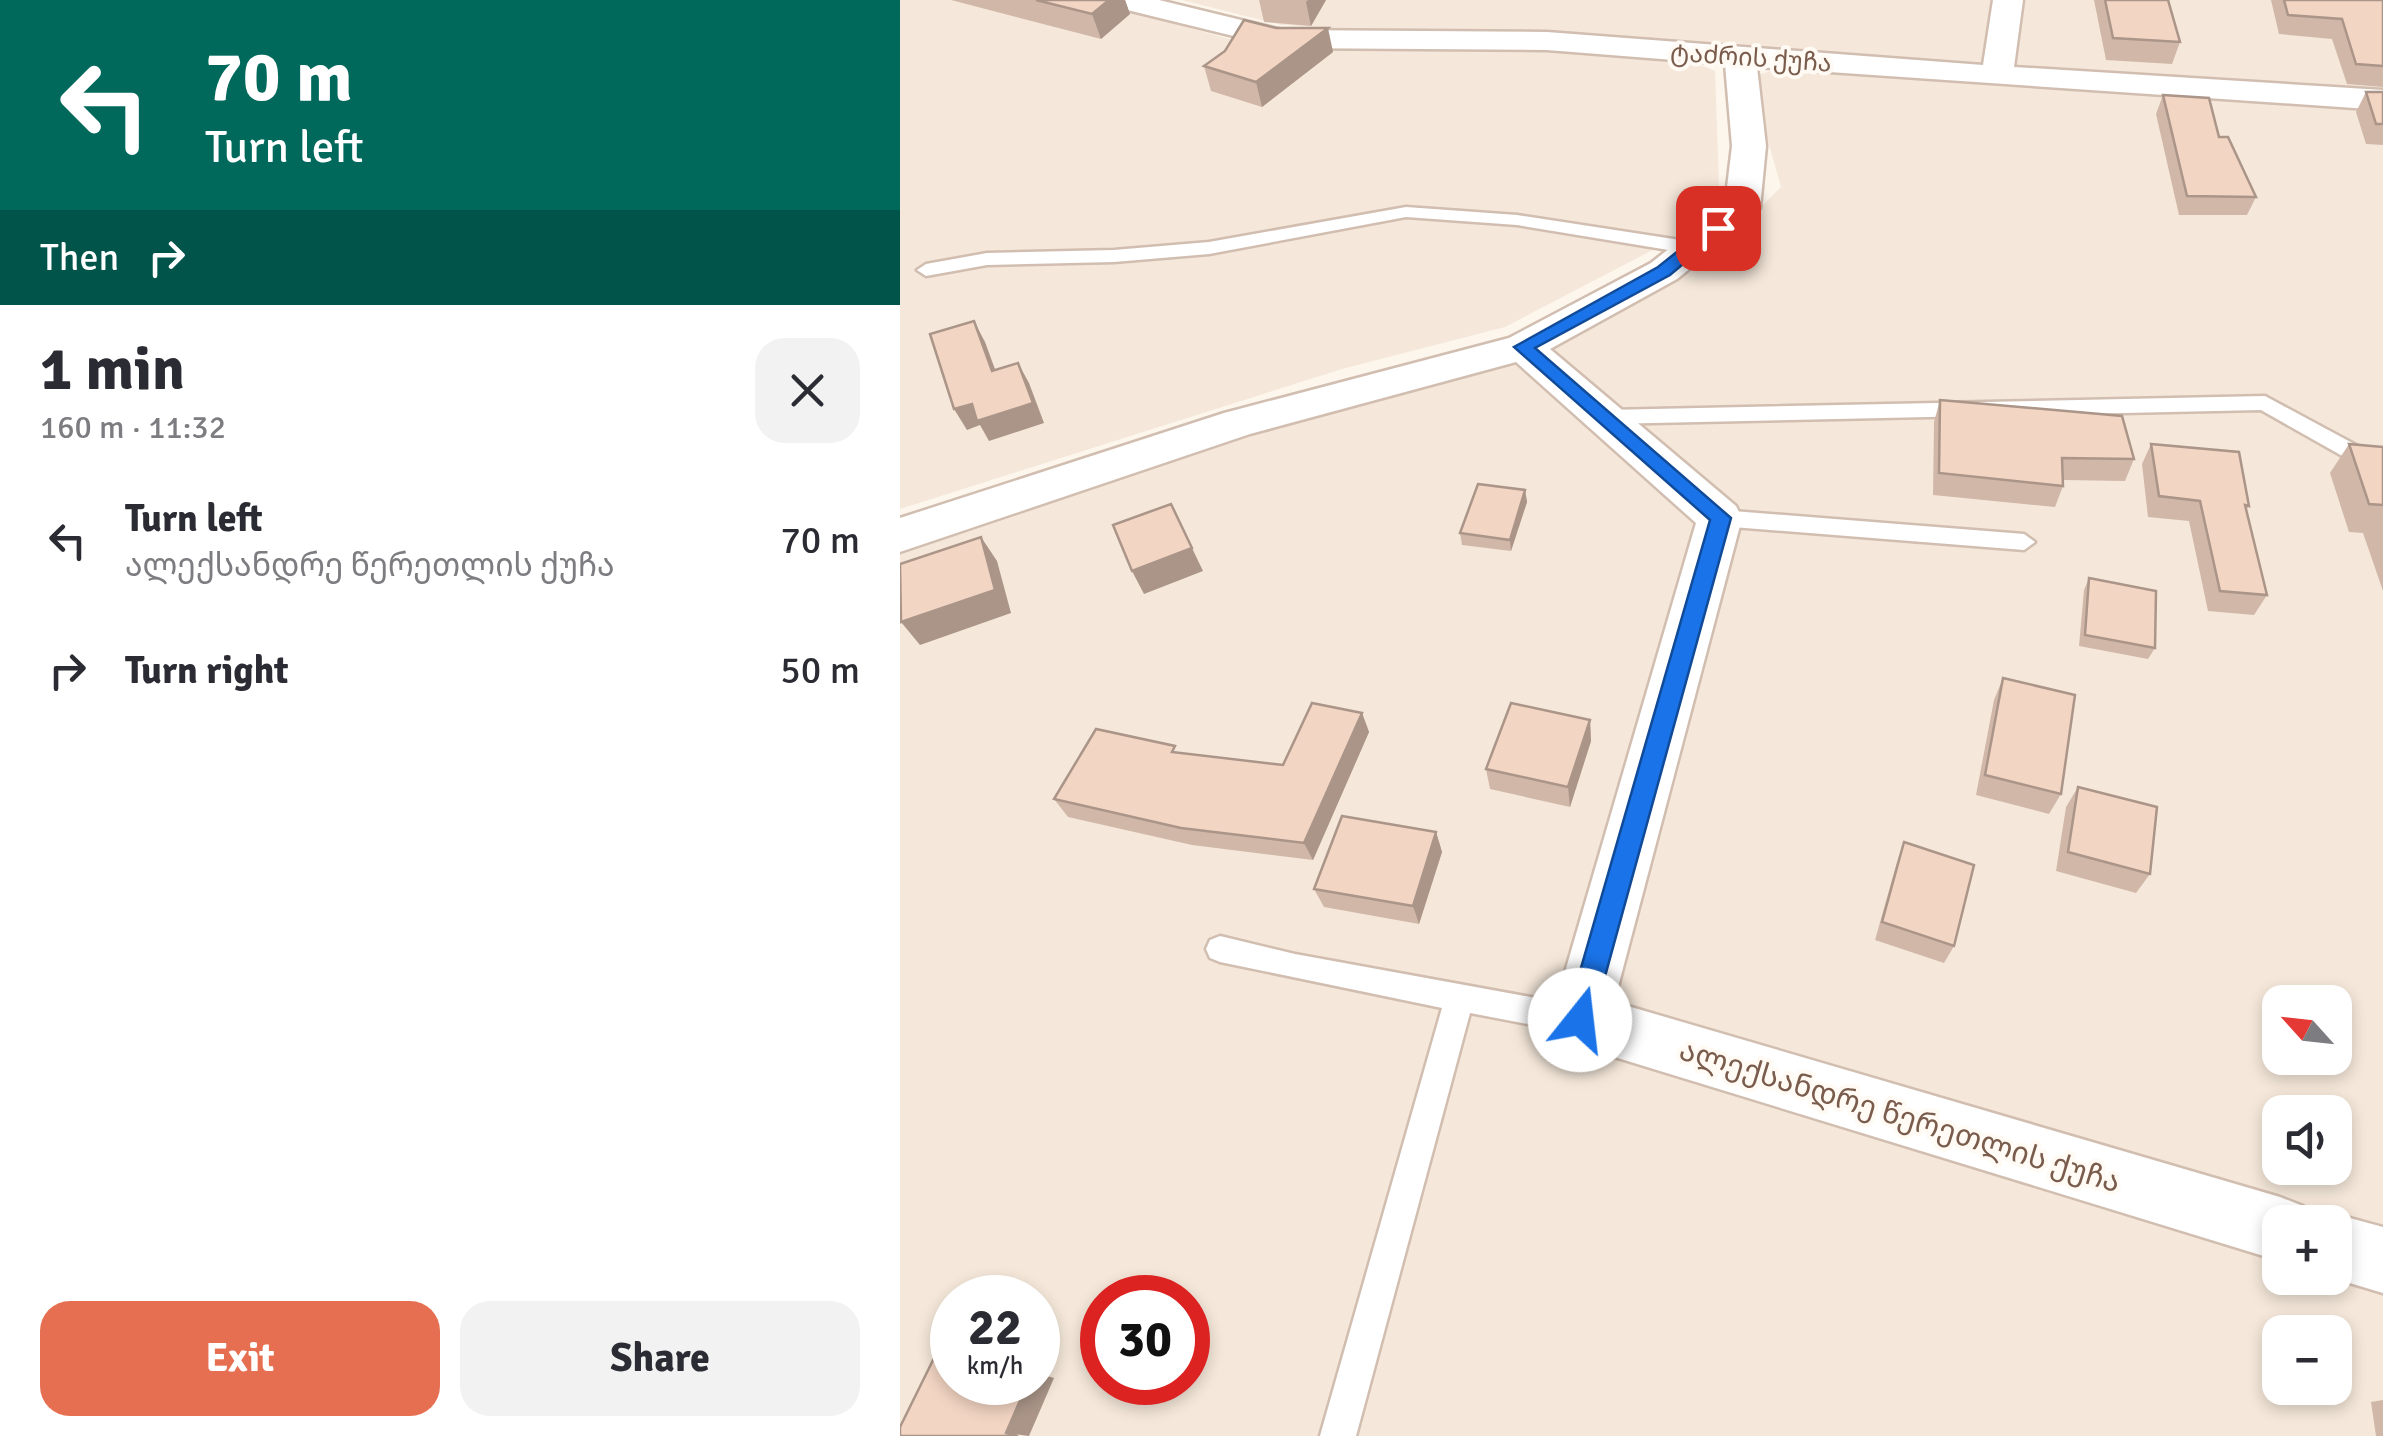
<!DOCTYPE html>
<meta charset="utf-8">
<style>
body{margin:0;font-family:Signika,"Noto Sans Georgian",sans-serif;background:#f2f2f3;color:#2b2b33;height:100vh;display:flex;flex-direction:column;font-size:38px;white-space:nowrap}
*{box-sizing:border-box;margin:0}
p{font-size:32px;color:#7c7c81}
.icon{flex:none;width:55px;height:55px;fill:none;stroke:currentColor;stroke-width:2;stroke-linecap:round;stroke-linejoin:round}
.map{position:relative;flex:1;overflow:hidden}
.side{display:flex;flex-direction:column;background:#fff;width:900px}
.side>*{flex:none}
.guide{background:#00695c;color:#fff;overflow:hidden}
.needle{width:65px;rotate:297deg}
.fabs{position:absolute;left:1362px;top:985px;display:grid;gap:20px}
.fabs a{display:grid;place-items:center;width:90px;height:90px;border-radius:20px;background:#fff;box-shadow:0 5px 15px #0003;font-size:50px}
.speed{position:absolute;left:30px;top:1275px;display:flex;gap:20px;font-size:50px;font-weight:700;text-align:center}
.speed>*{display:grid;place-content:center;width:130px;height:130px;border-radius:50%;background:#fff;box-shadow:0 5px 15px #0003;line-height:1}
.speed small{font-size:25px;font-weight:400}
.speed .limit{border:15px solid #d22;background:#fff;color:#111}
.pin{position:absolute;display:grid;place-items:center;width:85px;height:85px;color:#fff;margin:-42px;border-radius:20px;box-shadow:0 5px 15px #0006}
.me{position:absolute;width:110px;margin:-55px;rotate:16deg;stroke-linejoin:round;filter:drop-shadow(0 0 8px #0008)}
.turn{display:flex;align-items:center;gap:35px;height:210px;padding:0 40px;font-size:45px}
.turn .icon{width:130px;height:130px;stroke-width:2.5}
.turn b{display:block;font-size:70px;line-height:85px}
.then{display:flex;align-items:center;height:95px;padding:0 40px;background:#0003;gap:20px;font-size:38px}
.round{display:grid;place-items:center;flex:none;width:105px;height:105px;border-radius:30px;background:#f2f2f3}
.summary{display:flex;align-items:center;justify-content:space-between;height:170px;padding:0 40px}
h1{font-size:60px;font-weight:800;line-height:75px}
.cta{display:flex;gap:20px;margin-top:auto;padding:20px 40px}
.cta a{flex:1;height:115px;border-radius:30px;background:#e76f51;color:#fff;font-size:40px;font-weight:800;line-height:115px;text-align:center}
.cta a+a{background:#f2f2f3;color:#2b2b33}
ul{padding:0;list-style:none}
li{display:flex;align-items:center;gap:30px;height:130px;padding:0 40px}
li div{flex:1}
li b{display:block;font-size:38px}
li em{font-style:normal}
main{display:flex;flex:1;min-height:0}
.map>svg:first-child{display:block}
.residential{fill:#f5e8da;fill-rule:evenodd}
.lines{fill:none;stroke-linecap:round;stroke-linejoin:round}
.lane-casing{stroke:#d1beb0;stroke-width:5}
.street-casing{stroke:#d1beb0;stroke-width:5}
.lane{fill:#fff;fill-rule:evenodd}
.street{fill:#fff;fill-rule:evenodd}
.wall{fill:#d1b7a8}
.shaded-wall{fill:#aa9588}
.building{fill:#f3d5c3;stroke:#aa9588;stroke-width:2.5}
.route{fill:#1a73e8;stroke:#114b97;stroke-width:2.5}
.labels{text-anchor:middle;stroke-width:8;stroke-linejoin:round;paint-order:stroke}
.far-street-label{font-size:25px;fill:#7a5c4d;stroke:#fffaf3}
.street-label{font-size:30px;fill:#7a5c4d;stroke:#fffaf3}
</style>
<main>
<section class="side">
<div class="guide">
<div class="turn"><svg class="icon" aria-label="left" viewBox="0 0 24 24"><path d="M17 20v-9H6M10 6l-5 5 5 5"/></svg><div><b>70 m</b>Turn left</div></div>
<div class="then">Then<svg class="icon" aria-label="right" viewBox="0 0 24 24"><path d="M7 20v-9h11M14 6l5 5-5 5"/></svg></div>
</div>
<div class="summary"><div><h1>1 min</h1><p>160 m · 11:32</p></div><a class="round"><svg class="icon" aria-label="close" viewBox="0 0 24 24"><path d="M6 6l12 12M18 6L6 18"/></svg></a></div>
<ul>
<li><svg class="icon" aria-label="left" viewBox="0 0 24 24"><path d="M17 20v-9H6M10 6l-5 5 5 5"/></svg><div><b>Turn left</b><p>ალექსანდრე წერეთლის ქუჩა</p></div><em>70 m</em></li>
<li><svg class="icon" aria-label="right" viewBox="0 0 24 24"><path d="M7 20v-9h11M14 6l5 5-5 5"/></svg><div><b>Turn right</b></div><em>50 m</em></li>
</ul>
<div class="cta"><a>Exit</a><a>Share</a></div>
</section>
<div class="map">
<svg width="1483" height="1436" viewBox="0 0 1483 1436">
<rect width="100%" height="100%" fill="#fdf6ec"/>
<g class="residential">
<path d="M0,0H188L373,51L583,45L782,57L815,71L820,215L605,327L442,369L0,509Z"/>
<path d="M282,0H1098L1084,65L381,25Z"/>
<path d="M1124,0H1483V97L1109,65Z"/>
<path d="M882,68L1483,111V1436H0V546L605,355L800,268L881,187L850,77ZM1380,1002H1435V1058H1380ZM1380,1112H1435V1168H1380ZM1380,1222H1435V1278H1380ZM52,1298H138V1382H52ZM202,1298H288V1382H202ZM1380,1332H1435V1388H1380Z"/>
</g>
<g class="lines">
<g class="lane-casing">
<g id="lane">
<path d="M506,207L617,215L793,242L802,248L793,254L617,225L506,217L309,254L214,262L87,265L26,276L17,270L26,264L87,253L214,250L309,242Z"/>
<path d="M1365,396L1469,452L1472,457L1469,462H1453L1361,410L707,424L697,417L707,410Z"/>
<path d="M820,510L1124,534L1135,542L1124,550L820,526L809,518Z"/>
<path d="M320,936L395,954L680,1006L690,1010L695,1020L690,1030L680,1034L570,1013L456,1436H420L542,1008L320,962L310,958L306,949L310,940Z"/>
</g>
</g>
<g class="street-casing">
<g id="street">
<path d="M207,0H259L382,30L647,32L1083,65L1093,0H1123L1114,67L1483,90V110L857,67L866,146L860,208L855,216L777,279L650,349L836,506L842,518L714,1002L1380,1197L1403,1206L1409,1222H1380V1261L659,1040L651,1020L796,523L616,362L350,434L0,552V518L324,413L609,338L751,263L825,204L832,146L825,64L647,50L382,48L211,6Z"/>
<path d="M1435,1214L1483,1227V1293L1433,1278L1435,1222H1414Z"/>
</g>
</g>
<use href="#lane" class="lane"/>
<use href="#street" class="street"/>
</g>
<g class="wall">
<path d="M51,0H225L230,14L201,39Z"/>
<path d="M359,0H426L411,26L364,22Z"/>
<path d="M1194,0H1268L1280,42L1272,64L1206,60Z"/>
<path d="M1371,0H1483V87L1447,84L1432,39L1379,34Z"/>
<path d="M433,52L362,107L311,91L304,66Z"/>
<path d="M1466,92H1483V145L1466,144L1456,112Z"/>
<path d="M1263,95L1319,137L1356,197L1347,215H1279L1256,114Z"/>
<path d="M1040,400L1234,459L1225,481L1163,480V486L1155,507L1033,495L1034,422Z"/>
<path d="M1251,444L1349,506L1346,510L1367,595L1354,615L1308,611L1289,521L1248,517L1242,464Z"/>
<path d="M1449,444L1483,447V591L1463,533L1449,532L1430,473Z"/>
<path d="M625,490L627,502L611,551L562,545L560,533Z"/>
<path d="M1189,578L1255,648L1248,659L1179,646L1184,590Z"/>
<path d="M1103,678L1161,794L1149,814L1076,795L1094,700Z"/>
<path d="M462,713L469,732L413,860L292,845L168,817L154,799L280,753L383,765Z"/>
<path d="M690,720L691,741L670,807L590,789L586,769Z"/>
<path d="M1178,787L1250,874L1236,893L1156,871L1166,807Z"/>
<path d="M536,832L542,852L519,924L424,907L414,889Z"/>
<path d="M1004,842L1054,946L1044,963L975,940L997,862Z"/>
<path d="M1483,1400V1436H1476L1471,1402Z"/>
</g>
<g class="shaded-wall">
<path d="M209,0H225L230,14L201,39L192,14Z"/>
<path d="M408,0H426L411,26L406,2Z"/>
<path d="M428,28L433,52L362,107L356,82Z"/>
<path d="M74,321L85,342L103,391L92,371Z"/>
<path d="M118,363L129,383L144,423L89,441L80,425L67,430L54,409Z"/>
<path d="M625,490L627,502L611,551L610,540Z"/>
<path d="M81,537L97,561L111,613L20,645L1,622Z"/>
<path d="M292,548L303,571L244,594L232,571Z"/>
<path d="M462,713L469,732L413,860L404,843Z"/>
<path d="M690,720L691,741L670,807L668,787Z"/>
<path d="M536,832L542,852L519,924L513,906Z"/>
<path d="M138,1373L154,1378L129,1436L106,1433L128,1382H138Z"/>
</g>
<g class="building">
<path d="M136,0H209L192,14Z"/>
<path d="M1205,0H1268L1280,42L1213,38Z"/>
<path d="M1384,0H1483V66L1456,64L1442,19L1388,15Z"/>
<path d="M344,20L376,28H428L356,82L304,66L325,51Z"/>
<path d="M1466,92H1483V124H1476Z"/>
<path d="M1263,95L1309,98L1319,137H1328L1356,197L1287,196Z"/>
<path d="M74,321L92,371L118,363L133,403L77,421L72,404L54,409L30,334Z"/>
<path d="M1040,400L1222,416L1234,459L1162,458L1163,486L1039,473Z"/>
<path d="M1251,444L1339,452L1349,506L1345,505L1367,595L1320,591L1300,501L1259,496Z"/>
<path d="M1449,444L1483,447V505L1469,504Z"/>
<path d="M578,484L625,490L610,540L560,533Z"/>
<path d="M271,504L292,548L232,571L213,525Z"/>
<path d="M81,537L95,590L1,622L0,564Z"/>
<path d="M1189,578L1256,591L1255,648L1185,635Z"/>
<path d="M1103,678L1175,695L1161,794L1085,775Z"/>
<path d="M412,703L462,713L404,843L281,828L154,799L196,729L275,746L272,752L383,765Z"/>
<path d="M611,703L690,720L668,787L586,769Z"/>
<path d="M1178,787L1257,807L1250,874L1168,852Z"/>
<path d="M442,816L536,832L513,906L414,889Z"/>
<path d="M1004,842L1074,865L1054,946L982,922Z"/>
<path d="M39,1348L52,1351V1382H128L106,1433L118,1436H0V1427Z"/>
</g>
<path class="route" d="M812,224L826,228L770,275L635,348L831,518L693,1020L689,1029L680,1033L670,1029L666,1020L810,520L614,347L758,267Z"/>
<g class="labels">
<g class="far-street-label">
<text transform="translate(851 57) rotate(4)" y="9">ტაძრის ქუჩა</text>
</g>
<g class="street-label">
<text transform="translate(1000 1116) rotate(17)" y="10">ალექსანდრე წერეთლის ქუჩა</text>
</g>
</g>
</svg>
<div class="fabs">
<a><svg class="needle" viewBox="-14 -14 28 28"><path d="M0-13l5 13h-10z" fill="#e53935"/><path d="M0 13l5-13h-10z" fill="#7c7c81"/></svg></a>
<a><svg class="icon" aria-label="sound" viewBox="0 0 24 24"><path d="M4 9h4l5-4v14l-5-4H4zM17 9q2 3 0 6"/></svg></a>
<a>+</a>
<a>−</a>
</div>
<div class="speed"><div>22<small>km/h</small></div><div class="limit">30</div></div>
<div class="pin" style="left:818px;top:228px;background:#d93025"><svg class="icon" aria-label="arrive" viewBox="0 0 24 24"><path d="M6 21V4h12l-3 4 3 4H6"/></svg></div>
<svg class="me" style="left:680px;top:1020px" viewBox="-20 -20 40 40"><circle r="19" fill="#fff"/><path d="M0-13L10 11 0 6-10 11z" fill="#1a73e8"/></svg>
</div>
</main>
